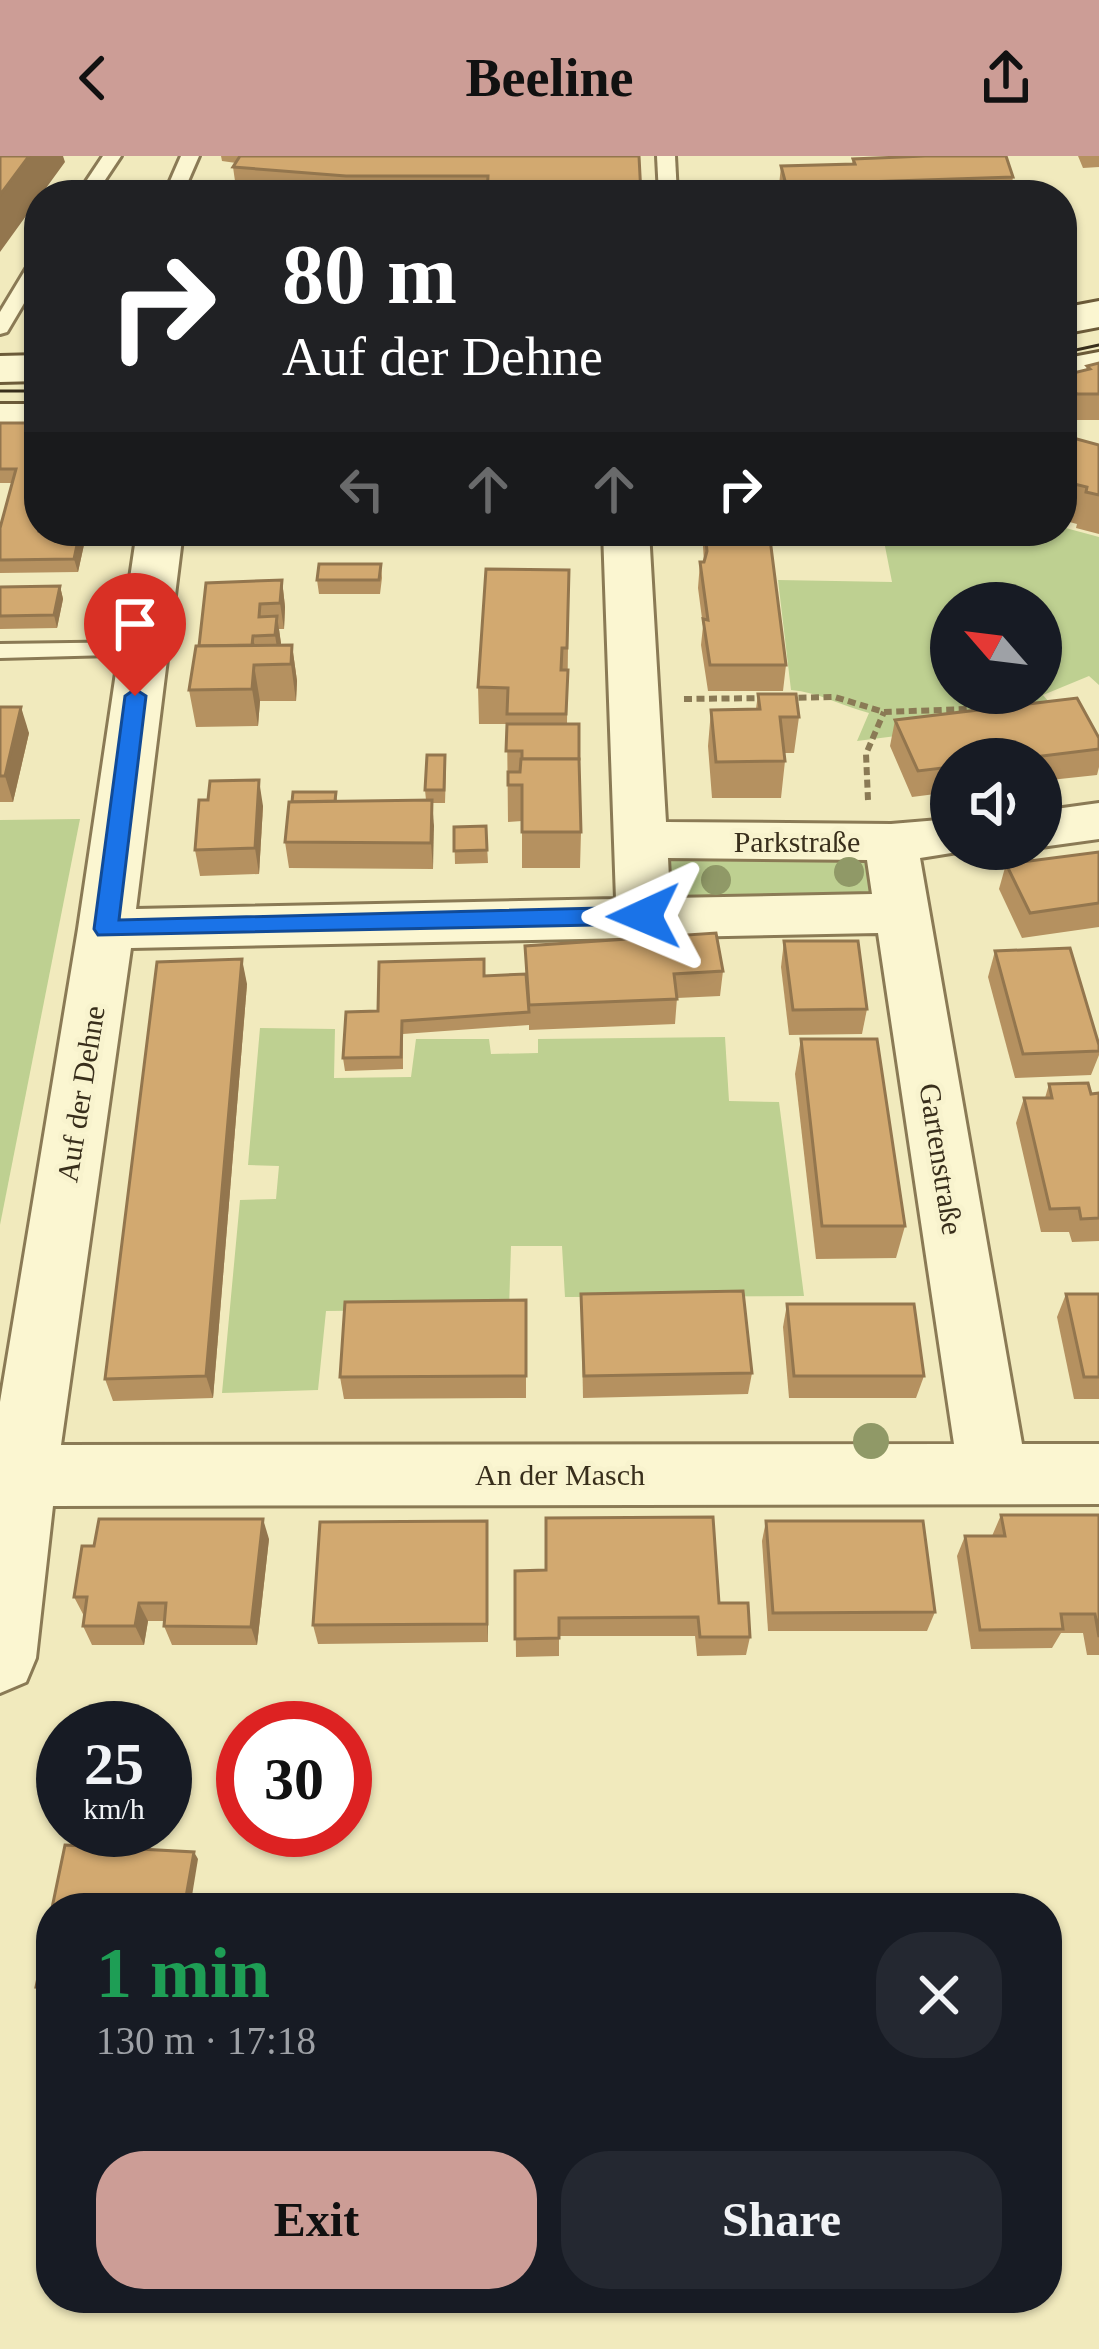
<!DOCTYPE html>
<meta charset="utf-8">
<style>
body{margin:0;font-family:Georgia,serif;background:#242831;color:#f1f3f6;height:100vh;display:flex;flex-direction:column;font-size:45px;white-space:nowrap}
*{box-sizing:border-box;margin:0}
p{font-size:39px;color:#9ea1a6}
.icon{flex:none;width:66px;height:66px;fill:none;stroke:currentColor;stroke-width:2;stroke-linecap:round;stroke-linejoin:round}
.map{position:relative;flex:1;overflow:hidden}
.side{position:absolute;left:36px;top:1737px;width:1026px;height:420px;display:flex;flex-direction:column;background:#171b24;border-radius:48px;box-shadow:0 3px 9px #0004}
.side>*{flex:none}
.guide{position:absolute;left:24px;top:24px;width:1053px;height:366px;border-radius:48px;box-shadow:0 3px 9px #0004;background:#202124;color:#fff;overflow:hidden}
.needle{width:78px;rotate:298deg}
.fabs{position:absolute;left:930px;top:426px;display:grid;gap:24px}
.fabs a{display:grid;place-items:center;width:132px;height:132px;border-radius:50%;background:#171b24;box-shadow:0 3px 9px #0004;font-size:60px}
.speed{position:absolute;left:36px;top:1545px;display:flex;gap:24px;font-size:60px;font-weight:700;text-align:center}
.speed>*{display:grid;place-content:center;width:156px;height:156px;border-radius:50%;background:#171b24;box-shadow:0 3px 9px #0004;line-height:1}
.speed small{font-size:30px;font-weight:400}
.speed .limit{border:18px solid #d22;background:#fff;color:#111}
.pin{position:absolute;display:grid;place-items:center;width:102px;height:102px;color:#fff;margin:-123px -51px;border-radius:50% 50% 50% 0;rotate:-45deg;box-shadow:0 0 12px #0007}
.pin .icon{rotate:45deg}
.me{position:absolute;width:132px;margin:-66px;rotate:269deg;stroke-linejoin:round;filter:drop-shadow(0 0 9px #0008)}
.turn{display:flex;align-items:center;gap:42px;height:252px;padding:0 60px;font-size:54px}
.turn .icon{width:156px;height:156px;stroke-width:2.5}
.turn b{display:block;font-size:84px;line-height:102px}
.lanes{display:flex;align-items:center;height:114px;padding:0 60px;background:#0003;justify-content:center;gap:60px;direction:ltr}
.lanes .off{opacity:.35}
.round{display:grid;place-items:center;flex:none;width:126px;height:126px;border-radius:48px;background:#242831}
.headline{display:flex;align-items:center;justify-content:space-between;height:204px;padding:0 60px}
h1{font-size:72px;font-weight:800;line-height:90px;color:#1e9e55}
.primary-button{display:flex;gap:24px;margin-top:auto;padding:24px 60px}
.primary-button a{flex:1;height:138px;border-radius:48px;background:#cc9d96;color:#111;font-size:48px;font-weight:800;line-height:138px;text-align:center}
.primary-button a+a{background:#242831;color:#f1f3f6}
header{display:flex;justify-content:space-between;align-items:center;height:156px;padding:0 60px;background:#cc9d96;color:#111;font-size:54px;font-weight:800}
.map>svg:first-child{display:block}
.green{fill:#bed091;fill-rule:evenodd}
.lines{fill:none;stroke-linecap:round;stroke-linejoin:round}
.service-casing{stroke:#8a7a55;stroke-width:6}
.minor-casing{stroke:#8a7a55;stroke-width:6}
.secondary-casing{stroke:#6c5b39;stroke-width:6}
.path{stroke:#8a7a55;stroke-width:6;stroke-dasharray:8 4.5;stroke-linecap:butt}
.service{fill:#fbf6d1;fill-rule:evenodd}
.minor{fill:#fbf6d1;fill-rule:evenodd}
.secondary{fill:#fbf6d1;fill-rule:evenodd}
.tram{stroke:#382e1b;stroke-width:3}
.tree{fill:#909967}
.wall{fill:#b59160}
.shaded-wall{fill:#93764e}
.building{fill:#d2a970;stroke:#93764e;stroke-width:3}
.route{fill:#1a73e8;stroke:#114b97;stroke-width:3}
.labels{text-anchor:middle;stroke-width:10;stroke-linejoin:round;paint-order:stroke}
.street-label{font-size:30px;fill:#382e1b;stroke:#f8f3ce}
</style>
<header><svg class="icon" aria-label="back" viewBox="0 0 24 24"><path d="M15 5l-7 7 7 7"/></svg>Beeline<svg class="icon" aria-label="share" viewBox="0 0 24 24"><path d="M12 15V3M7 8l5-5 5 5M5 13v7h14v-7"/></svg></header>
<div class="map">
<svg width="1099" height="2193" viewBox="0 0 1099 2193">
<rect width="100%" height="100%" fill="#f1eabd"/>
<g class="green">
<path d="M1062,371L1099,381V529L1089,520L1043,539L1060,559L857,585L869,557C842,550 818,536 791,534L778,424L892,426L882,375H1062ZM951,447H1041V537H951Z"/>
<path d="M80,663L0,1069V664Z"/>
<path d="M654,694L876,696L883,744L657,749Z"/>
<path d="M260,872L335,873L334,922L411,921L416,883H489L491,898L538,897V883L725,881L729,945L779,946L804,1140L565,1141L562,1090H511L509,1153L326,1155L318,1234L222,1237L240,1044L276,1043L279,1010L248,1009Z"/>
</g>
<g class="lines">
<g class="service-casing">
<g id="service">
<path d="M103,0H121L95,39H77Z"/>
<path d="M181,0H199L182,39H164Z"/>
<path d="M657,0H675L677,39H659Z"/>
<path d="M39,101V122L7,176L0,178V156L32,103Z"/>
<path d="M141,486L152,493L149,498L0,502V488Z"/>
</g>
</g>
<g class="minor-casing">
<g id="minor">
<path d="M137,375H183L136,753L616,743L603,375H649L666,666L891,668L951,663V693L970,694L920,702L1022,1288H1099V1348L53,1350L36,1502L26,1526L0,1537V1246L78,773ZM668,702L867,704L872,738L670,742ZM878,777L954,1288L61,1289L131,792Z"/>
<path d="M1099,647V683L1041,691V655Z"/>
</g>
</g>
<g class="secondary-casing">
<g id="secondary">
<path d="M1099,145V171L1062,178V152Z"/>
<path d="M1099,196V222L1062,229V203Z"/>
<path d="M39,199V225L0,226V200Z"/>
<rect x="0" y="248" width="39" height="26"/>
</g>
</g>
<g class="path">
<path d="M786,542L835,541L884,556L997,552"/>
<path d="M684,543L765,542"/>
<path d="M868,644L866,598L884,556"/>
</g>
<use href="#service" class="service"/>
<use href="#minor" class="minor"/>
<use href="#secondary" class="secondary"/>
<g class="tram">
<path d="M1062,197L1099,189"/>
<path d="M0,235H39"/>
</g>
</g>
<g class="tree">
<circle cx="849" cy="716" r="15"/>
<circle cx="716" cy="724" r="15"/>
<circle cx="871" cy="1285" r="18"/>
</g>
<g class="wall">
<path d="M221,0H639L641,39H237L233,11L236,7L222,5Z"/>
<path d="M1078,0H1099V11L1083,12Z"/>
<path d="M853,3L1013,21L1010,39H778L781,10L852,8Z"/>
<path d="M1099,207V264H1071L1062,257V241L1065,228L1086,214L1087,210Z"/>
<path d="M0,267L87,375L78,416L0,417V372L12,327H0Z"/>
<path d="M1062,279L1099,289V378L1076,372L1077,368L1062,364Z"/>
<path d="M207,375H398V378L208,381Z"/>
<path d="M418,375H499L418,377Z"/>
<path d="M702,375H769L786,509L783,535H708L701,489L703,470L698,432L700,406H704Z"/>
<path d="M381,408L382,422L380,438H319L317,424Z"/>
<path d="M569,414L567,568L581,676L580,712H522V665L508,666L507,568H479L478,531Z"/>
<path d="M282,424L285,451L284,473H279L281,489H292L297,525L296,545H260L258,570L196,571L189,534L200,490Z"/>
<path d="M60,430L63,443L57,472L0,473V431Z"/>
<path d="M758,538L799,561L794,597H784L785,605L781,642H712L708,590L711,554L756,553Z"/>
<path d="M0,551L29,577L13,646H0Z"/>
<path d="M895,564L1099,582V611L1097,619L1041,625V603H951V636L912,641L890,590Z"/>
<path d="M446,613L445,647H432L433,713L289,712L285,686L336,636L337,645L426,644L425,634Z"/>
<path d="M208,644L263,650L259,718L200,720L195,694Z"/>
<path d="M486,670L488,707L455,708L454,671Z"/>
<path d="M1099,696V771L1022,782L999,733L1006,708Z"/>
<path d="M784,785L867,853L862,878L789,879L781,811Z"/>
<path d="M525,790L723,815L720,840L677,842L675,868L529,874V869L403,878V913L345,915L343,902L378,855L485,820L526,818Z"/>
<path d="M995,795L1099,889V899L1091,919L1015,922L988,821Z"/>
<path d="M247,828L213,1242L113,1245L105,1223Z"/>
<path d="M801,883L905,1070L896,1102L816,1103L795,918Z"/>
<path d="M1049,928L1091,938L1099,937V1085L1072,1086L1069,1076H1041L1016,967L1024,942H1045Z"/>
<path d="M581,1138L752,1217L748,1238L583,1242Z"/>
<path d="M1066,1138H1099V1243H1074L1057,1161Z"/>
<path d="M526,1144V1242L344,1243L340,1221Z"/>
<path d="M787,1148L924,1220L916,1242H789L783,1171Z"/>
<path d="M1001,1359H1099V1499H1087L1083,1477H1061L1052,1492L971,1493L957,1400L965,1380H992Z"/>
<path d="M487,1365L488,1486L318,1488L313,1469Z"/>
<path d="M766,1365L935,1456L927,1475H768L762,1385Z"/>
<path d="M269,1383L257,1489H172L164,1470V1465H148L144,1489H92L83,1470L84,1460L74,1441Z"/>
<path d="M515,1415L719,1447L750,1481L746,1499L697,1500L695,1480H559V1500L516,1501Z"/>
<path d="M51,1758V1838H42L36,1831Z"/>
</g>
<g class="shaded-wall">
<path d="M29,0H63L65,6L41,39H39V42L0,96V39Z"/>
<path d="M80,375H87L78,416L74,403Z"/>
<path d="M282,424L285,451L284,473L280,447Z"/>
<path d="M60,430L63,443L57,472L54,459Z"/>
<path d="M277,460L281,487L279,505L275,479Z"/>
<path d="M253,480L257,506L254,509L260,545L258,570L252,533L251,499Z"/>
<path d="M292,489L297,525L296,545L291,508Z"/>
<path d="M21,551L29,577L13,646L5,620Z"/>
<path d="M259,624L263,650L259,718L255,692Z"/>
<path d="M432,644L434,670L433,713L431,687Z"/>
<path d="M242,803L247,828L213,1242L206,1220Z"/>
<path d="M263,1363L269,1383L257,1489L251,1471Z"/>
<path d="M487,1365L488,1385V1486L487,1468Z"/>
<path d="M139,1447L148,1465L144,1489L135,1470Z"/>
<path d="M194,1696L198,1703L190,1752H184Z"/>
</g>
<g class="building">
<path d="M0,0H29L0,39Z"/>
<path d="M240,0H639L641,39H487L488,20H346L233,11Z"/>
<path d="M925,0H1006L1013,21L866,26L867,33L788,36L781,10L855,8L853,3Z"/>
<path d="M1099,207V238H1077L1065,228L1073,217L1090,213L1087,210Z"/>
<path d="M0,267H39V375H80L74,403L0,404V372L16,313H0Z"/>
<path d="M1062,279L1099,289V339L1086,336L1087,331L1062,325Z"/>
<path d="M705,375H769L786,509H710L703,463L708,464L700,406H704L707,395Z"/>
<path d="M319,408H381L379,424H317Z"/>
<path d="M486,413L569,414L567,492H562L561,514H568L566,558H507L508,532L478,531Z"/>
<path d="M282,424L280,447L260,448L259,461L277,460L275,479L253,480L252,489L199,490L206,427Z"/>
<path d="M60,430L54,459L0,460V431Z"/>
<path d="M292,489L291,508L254,509L252,533L189,534L196,490Z"/>
<path d="M758,538H796L799,561H780L785,605L716,606L711,554L760,553Z"/>
<path d="M1077,542L1099,582V593L1018,603H951V611L918,615L895,564Z"/>
<path d="M0,551H21L5,620H0Z"/>
<path d="M507,568H579V603H522V595H506Z"/>
<path d="M427,599H445L444,634H425Z"/>
<path d="M521,603H579L581,676H522V629H508V616H520Z"/>
<path d="M259,624L255,692L195,694L199,644H208L210,625Z"/>
<path d="M293,636H336L335,645L292,646Z"/>
<path d="M432,644L431,687L285,686L289,646Z"/>
<path d="M486,670L487,694L454,695V671Z"/>
<path d="M1099,696V747L1030,757L1006,708Z"/>
<path d="M716,777L723,815L674,818L677,843L529,849L525,790Z"/>
<path d="M784,785H858L867,853L793,854Z"/>
<path d="M1070,792L1099,889V895L1023,898L995,795Z"/>
<path d="M242,803L206,1220L105,1223L157,806Z"/>
<path d="M484,803V820L526,818L529,856L402,865L401,901L343,902L346,856L378,855L379,806Z"/>
<path d="M801,883H877L905,1070H822Z"/>
<path d="M1088,927L1091,938L1099,937V1062L1081,1063L1079,1052L1050,1053L1024,942H1052L1049,928Z"/>
<path d="M743,1135L752,1217L584,1220L581,1138Z"/>
<path d="M1066,1138H1099V1221H1084Z"/>
<path d="M526,1144V1220L340,1221L345,1146Z"/>
<path d="M787,1148H914L924,1220H794Z"/>
<path d="M1001,1359H1099V1481L1095,1458H1061L1063,1473L980,1474L965,1380H1005Z"/>
<path d="M713,1361L719,1447H748L750,1481H700L698,1461L559,1462V1482L515,1483V1415L546,1414V1362Z"/>
<path d="M99,1363H263L251,1471L164,1470L166,1447H139L135,1470H83L87,1441H74L82,1390H94Z"/>
<path d="M487,1365V1468L313,1469L320,1366Z"/>
<path d="M766,1365H923L935,1456L773,1457Z"/>
<path d="M65,1689L194,1696L184,1752H52Z"/>
<path d="M51,1758V1832L36,1831Z"/>
</g>
<path class="route" d="M135,533L146,540L119,764L644,751L656,760L644,768L98,779L94,773L125,540Z"/>
<g class="labels">
<g class="street-label">
<text x="797" y="696">Parkstraße</text>
<text transform="translate(81 938) rotate(-81)" y="10">Auf der Dehne</text>
<text transform="translate(941 1003) rotate(81)" y="10">Gartenstraße</text>
<text x="560" y="1329">An der Masch</text>
</g>
</g>
</svg>
<div class="fabs">
<a><svg class="needle" viewBox="-14 -14 28 28"><path d="M0-13l5 13h-10z" fill="#e53935"/><path d="M0 13l5-13h-10z" fill="#9ea1a6"/></svg></a>
<a><svg class="icon" aria-label="sound" viewBox="0 0 24 24"><path d="M4 9h4l5-4v14l-5-4H4zM17 9q2 3 0 6"/></svg></a>
</div>
<div class="speed"><div>25<small>km/h</small></div><div class="limit">30</div></div>
<div class="pin" style="left:135px;top:540px;background:#d93025"><svg class="icon" aria-label="arrive" viewBox="0 0 24 24"><path d="M6 21V4h12l-3 4 3 4H6"/></svg></div>
<svg class="me" style="left:644px;top:760px" viewBox="-20 -20 40 40"><path d="M0-17L14 15 0 8-14 15z" fill="#1a73e8" stroke="#fff" stroke-width="4"/></svg>
<div class="guide">
<div class="turn"><svg class="icon" aria-label="right" viewBox="0 0 24 24"><path d="M7 20v-9h11M14 6l5 5-5 5"/></svg><div><b>80 m</b>Auf der Dehne</div></div>
<div class="lanes"><svg class="icon off" aria-label="left" viewBox="0 0 24 24"><path d="M17 20v-9H6M10 6l-5 5 5 5"/></svg><svg class="icon off" aria-label="ahead" viewBox="0 0 24 24"><path d="M12 20V5M6 11l6-6 6 6"/></svg><svg class="icon off" aria-label="ahead" viewBox="0 0 24 24"><path d="M12 20V5M6 11l6-6 6 6"/></svg><svg class="icon" aria-label="right" viewBox="0 0 24 24"><path d="M7 20v-9h11M14 6l5 5-5 5"/></svg></div>
</div>
<section class="side">
<div class="headline"><div><h1>1 min</h1><p>130 m · 17:18</p></div><a class="round"><svg class="icon" aria-label="close" viewBox="0 0 24 24"><path d="M6 6l12 12M18 6L6 18"/></svg></a></div>
<div class="primary-button"><a>Exit</a><a>Share</a></div>
</section>
</div>
